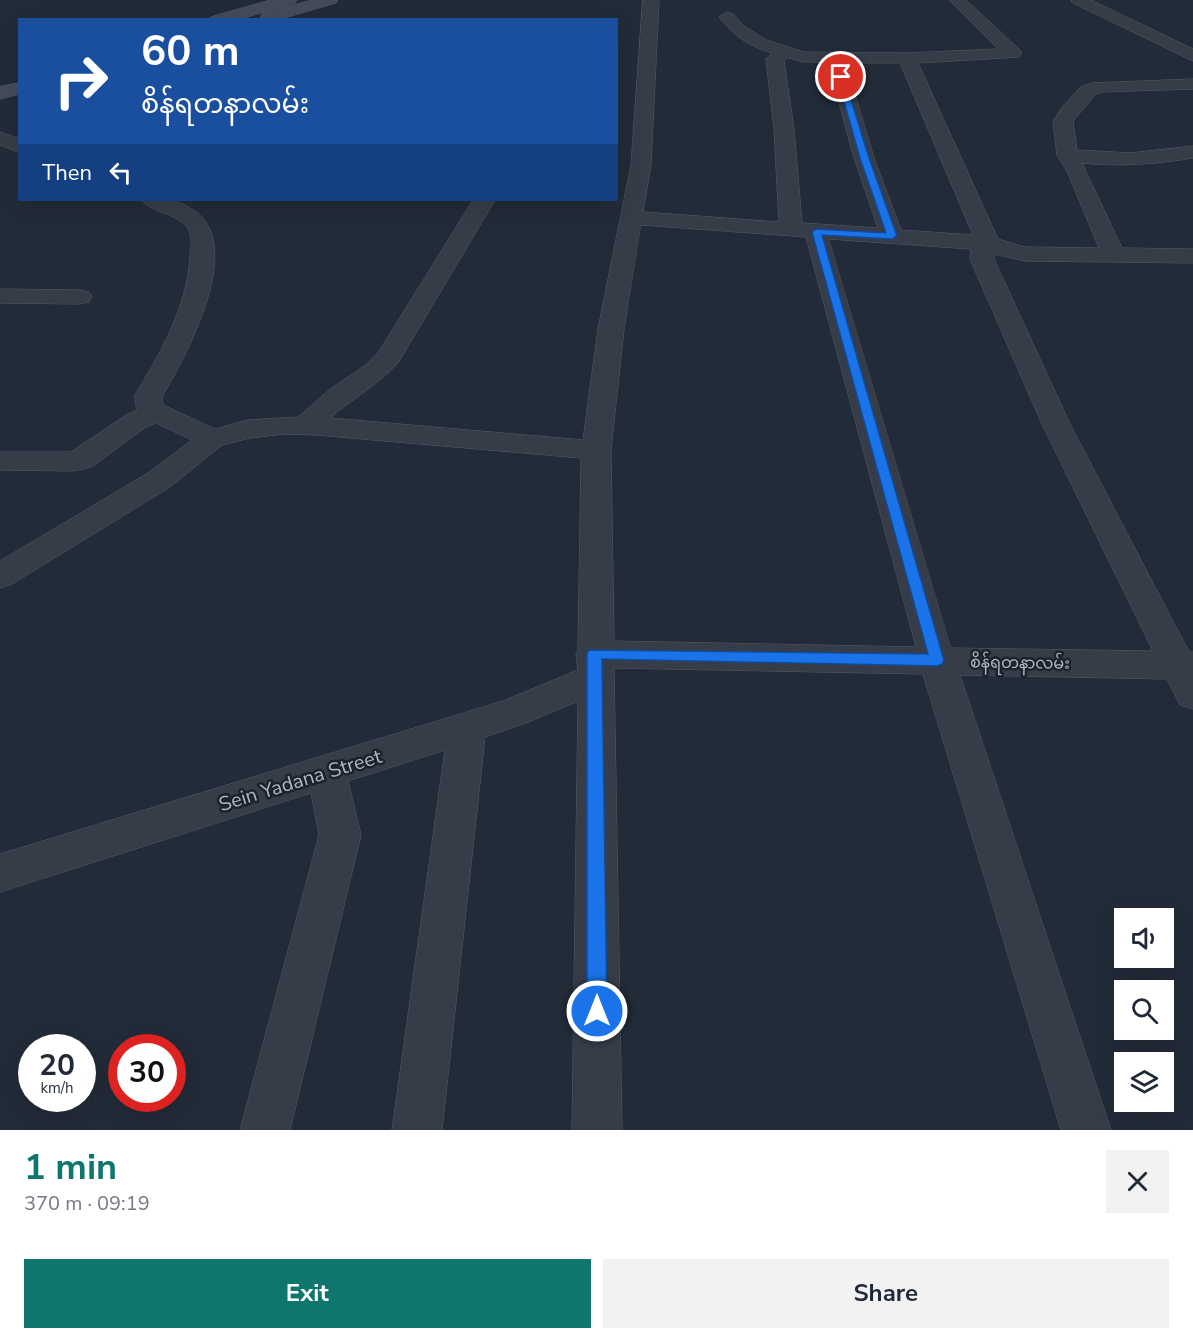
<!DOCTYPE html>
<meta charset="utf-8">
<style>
body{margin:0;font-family:"Nunito Sans","Noto Sans Myanmar",sans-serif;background:#f2f2f3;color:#1f2937;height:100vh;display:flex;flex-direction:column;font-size:22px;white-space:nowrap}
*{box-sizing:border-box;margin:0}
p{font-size:20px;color:#747a83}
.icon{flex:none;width:33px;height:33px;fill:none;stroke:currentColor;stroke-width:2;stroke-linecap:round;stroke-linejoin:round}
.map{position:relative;height:1130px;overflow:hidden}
.sheet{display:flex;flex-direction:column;background:#fff;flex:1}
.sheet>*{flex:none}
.hud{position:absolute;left:18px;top:18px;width:600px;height:183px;border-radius:0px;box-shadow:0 6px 24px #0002;background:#1a4fa0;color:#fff;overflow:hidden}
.tools{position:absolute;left:1114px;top:908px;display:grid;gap:12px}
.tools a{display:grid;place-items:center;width:60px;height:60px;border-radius:0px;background:#fff;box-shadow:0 6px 24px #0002;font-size:30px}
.speed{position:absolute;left:18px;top:1034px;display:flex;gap:12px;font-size:30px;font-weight:700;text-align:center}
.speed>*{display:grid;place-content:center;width:78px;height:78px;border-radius:50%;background:#fff;box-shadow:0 6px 24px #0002;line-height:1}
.speed small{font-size:15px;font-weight:400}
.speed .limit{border:9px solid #d22;background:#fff;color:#111}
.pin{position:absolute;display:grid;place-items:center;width:51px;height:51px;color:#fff;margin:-26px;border:3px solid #fff;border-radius:50%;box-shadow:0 2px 6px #0007}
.me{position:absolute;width:66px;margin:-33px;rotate:0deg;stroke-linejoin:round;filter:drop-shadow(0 0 4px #0008)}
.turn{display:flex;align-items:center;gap:21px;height:126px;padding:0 24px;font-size:27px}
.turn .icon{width:78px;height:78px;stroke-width:2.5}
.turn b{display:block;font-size:42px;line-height:51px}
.then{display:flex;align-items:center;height:57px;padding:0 24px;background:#0003;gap:12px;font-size:22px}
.round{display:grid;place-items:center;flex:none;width:63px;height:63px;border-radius:0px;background:#f2f2f3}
.overview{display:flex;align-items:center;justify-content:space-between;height:102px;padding:0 24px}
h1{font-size:36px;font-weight:700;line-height:45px;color:#0f766e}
.cta{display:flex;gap:12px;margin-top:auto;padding:12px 24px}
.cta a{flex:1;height:69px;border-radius:0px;background:#0f766e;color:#fff;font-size:24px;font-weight:700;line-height:69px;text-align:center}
.cta a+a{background:#f2f2f3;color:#1f2937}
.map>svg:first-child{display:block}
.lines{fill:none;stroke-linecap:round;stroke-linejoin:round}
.minor-casing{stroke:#535b67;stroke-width:1}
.secondary-casing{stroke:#535b67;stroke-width:1}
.minor{fill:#363d49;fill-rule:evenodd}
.secondary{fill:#444c5c;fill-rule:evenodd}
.route{fill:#1a73e8;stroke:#114b97;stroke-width:1.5}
.labels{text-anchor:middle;stroke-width:5;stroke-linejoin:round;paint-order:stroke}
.street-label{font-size:16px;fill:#b0b8c5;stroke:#1b222d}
.near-street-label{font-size:20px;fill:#b0b8c5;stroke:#1b222d}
</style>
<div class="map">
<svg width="1193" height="1130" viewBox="0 0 1193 1130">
<rect width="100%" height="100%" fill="#222b38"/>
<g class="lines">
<g class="minor-casing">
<g id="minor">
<path d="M643,0H659L651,165L643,212L779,222L774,129L766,59L772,53C751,47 733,36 719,17L727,12L733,14L744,26L766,40L804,52L907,53L998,49L949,0H966L1019,49L1022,53L1019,57L918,63L998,239L1025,247L1099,248L1067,171L1057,155L1053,121L1063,106L1081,87L1092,83L1193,79V89L1101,92L1095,95L1073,121L1077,150L1130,153L1193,146V158C1156,164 1120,167 1082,163L1122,248L1193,249V263L1025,261L994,254V259L1070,424L1189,652H1193V709L1180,705L1167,679L960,675L1111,1130H1061L923,674L614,668L622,1130H572L578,701L526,723L485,737L442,1130H392L445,750L348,781L361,835L290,1130H240L319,835L311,793L0,892V854L503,701L578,670L576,654L578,650L581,458L316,435L284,434L250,438L222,445L170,487L12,584L0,588V561L148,473L192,440L156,423L146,427L93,466L83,469L72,471L0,470V452H71L126,415L137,410L134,397C160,353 187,309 190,256C191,248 193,237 188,229C178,213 149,212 142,200C151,200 161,198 170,200C178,200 188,207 195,211C246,248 185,357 162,397L163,405L215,429L248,420L298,417L329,390L367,364L378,353L473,200H495L398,363C379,384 352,399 330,418L583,440L598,329L631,165ZM789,58L803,62H828L854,158L878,228L802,223L794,129L784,61ZM846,63H900L973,235L901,230L874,158ZM641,225L806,237L916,647L614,641L611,450L624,329ZM829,239L971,249L970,259L1042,424L1153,651L951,648Z"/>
<path d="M1071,0H1091L1193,49V61L1073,3Z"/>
<path d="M0,132L20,139V153L0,145Z"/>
<path d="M0,289L80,290L89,292L92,297L89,302L80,304L0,303Z"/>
</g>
</g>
<g class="secondary-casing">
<g id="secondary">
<path d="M271,0H297L295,3L237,20H209L211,17Z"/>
<path d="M312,0H338L336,3L277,20H262L260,17L262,14Z"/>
<path d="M20,83V94L0,99V87Z"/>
</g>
</g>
<use href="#minor" class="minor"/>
<use href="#secondary" class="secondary"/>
</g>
<path class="route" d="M841,75L844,77L869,158L897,236L892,239L822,235L944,660L942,664L937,666L602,659L607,1011L604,1018L597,1021L590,1018L587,1011V654L589,650L928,654L812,232L816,229L886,233L860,158L837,77Z"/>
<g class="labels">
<g class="street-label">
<text transform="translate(1020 662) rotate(1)" y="6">စိန်ရတနာလမ်း</text>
</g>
<g class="near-street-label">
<text transform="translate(300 780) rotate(-17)" y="7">Sein Yadana Street</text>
</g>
</g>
</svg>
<div class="tools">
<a><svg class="icon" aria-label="sound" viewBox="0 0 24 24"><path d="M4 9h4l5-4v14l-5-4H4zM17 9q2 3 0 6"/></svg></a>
<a><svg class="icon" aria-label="search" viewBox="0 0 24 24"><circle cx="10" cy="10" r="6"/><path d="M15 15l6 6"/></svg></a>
<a><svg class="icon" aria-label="layers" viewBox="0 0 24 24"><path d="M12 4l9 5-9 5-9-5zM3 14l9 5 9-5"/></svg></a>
</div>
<div class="speed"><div>20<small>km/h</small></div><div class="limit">30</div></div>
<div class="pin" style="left:841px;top:77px;background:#d93025"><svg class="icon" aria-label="arrive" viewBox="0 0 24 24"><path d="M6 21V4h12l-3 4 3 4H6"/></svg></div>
<svg class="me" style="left:597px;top:1011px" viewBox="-20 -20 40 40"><circle r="17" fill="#1a73e8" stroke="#fff" stroke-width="3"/><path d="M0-11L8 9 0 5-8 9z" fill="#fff"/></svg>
<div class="hud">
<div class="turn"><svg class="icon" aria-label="right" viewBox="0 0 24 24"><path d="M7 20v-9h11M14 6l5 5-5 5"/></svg><div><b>60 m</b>စိန်ရတနာလမ်း</div></div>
<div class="then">Then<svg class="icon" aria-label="left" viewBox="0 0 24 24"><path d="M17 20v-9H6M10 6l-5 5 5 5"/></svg></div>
</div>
</div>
<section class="sheet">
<div class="overview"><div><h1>1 min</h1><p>370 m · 09:19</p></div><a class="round"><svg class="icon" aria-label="close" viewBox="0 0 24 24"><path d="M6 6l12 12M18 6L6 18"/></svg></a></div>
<div class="cta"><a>Exit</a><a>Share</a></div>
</section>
